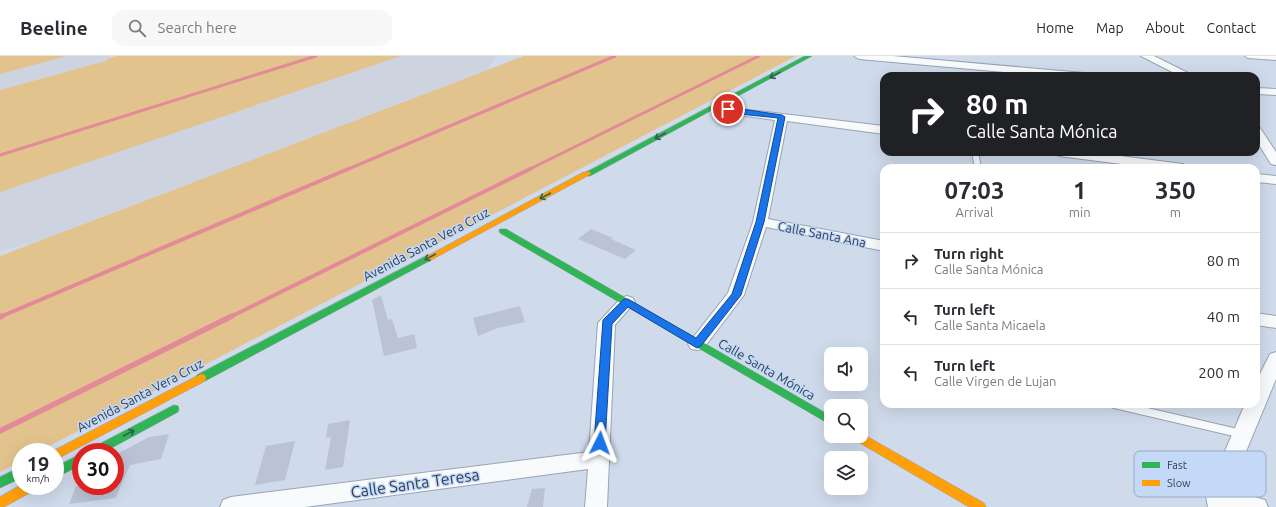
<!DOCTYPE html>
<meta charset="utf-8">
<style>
body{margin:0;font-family:Ubuntu,sans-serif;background:#f7f7f7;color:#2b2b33;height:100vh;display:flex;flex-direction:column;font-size:15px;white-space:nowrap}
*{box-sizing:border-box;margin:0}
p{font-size:13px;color:#7c7c81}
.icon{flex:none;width:22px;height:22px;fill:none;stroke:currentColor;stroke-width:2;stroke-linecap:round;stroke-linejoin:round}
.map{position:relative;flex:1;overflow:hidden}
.drawer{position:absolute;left:880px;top:108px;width:380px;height:244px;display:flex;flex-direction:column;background:#fff;border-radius:12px;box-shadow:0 4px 16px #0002}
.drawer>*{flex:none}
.banner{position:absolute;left:880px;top:16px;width:380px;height:84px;border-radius:12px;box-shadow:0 4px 16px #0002;background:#202124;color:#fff;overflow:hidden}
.buttons{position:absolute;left:824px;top:291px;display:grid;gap:8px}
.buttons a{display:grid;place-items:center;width:44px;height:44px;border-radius:8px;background:#fff;box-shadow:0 4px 16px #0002;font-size:20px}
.speed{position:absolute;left:12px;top:387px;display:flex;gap:8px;font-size:20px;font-weight:700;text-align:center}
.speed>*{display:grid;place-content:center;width:52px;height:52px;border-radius:50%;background:#fff;box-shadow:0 4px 16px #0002;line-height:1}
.speed small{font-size:10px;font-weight:400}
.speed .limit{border:6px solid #d22;background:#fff;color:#111}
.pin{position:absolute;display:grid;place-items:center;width:34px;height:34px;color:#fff;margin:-17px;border:2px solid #fff;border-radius:50%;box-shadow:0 1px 4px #0007}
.me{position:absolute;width:44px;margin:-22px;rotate:3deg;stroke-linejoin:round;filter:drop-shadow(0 0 3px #0008)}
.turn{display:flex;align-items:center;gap:14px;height:84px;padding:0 20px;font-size:18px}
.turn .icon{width:52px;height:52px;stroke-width:2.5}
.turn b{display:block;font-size:28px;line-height:34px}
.eta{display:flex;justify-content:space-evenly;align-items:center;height:68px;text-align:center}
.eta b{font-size:24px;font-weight:600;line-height:28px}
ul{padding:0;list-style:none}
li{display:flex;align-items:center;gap:12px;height:56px;padding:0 20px;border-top:1px solid #e1e1e2}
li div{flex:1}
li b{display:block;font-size:15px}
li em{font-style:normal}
header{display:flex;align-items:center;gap:24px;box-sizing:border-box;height:56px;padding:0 20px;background:#fff;border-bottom:1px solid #e1e1e2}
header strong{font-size:19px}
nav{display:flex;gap:22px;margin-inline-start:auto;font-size:14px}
.search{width:280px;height:36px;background:#f7f7f7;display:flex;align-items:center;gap:10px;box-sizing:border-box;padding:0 14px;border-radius:12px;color:#7c7c81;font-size:15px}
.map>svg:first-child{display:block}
.green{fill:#e2c38d}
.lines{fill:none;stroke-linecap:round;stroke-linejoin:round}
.stream-far2{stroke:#e38a98;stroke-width:3}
.stream-far1{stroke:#e38a98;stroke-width:4}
.stream{stroke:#e38a98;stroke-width:5.5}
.taxiway{fill:#cdd4df;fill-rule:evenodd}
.runway{fill:#cdd4df;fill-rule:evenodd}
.building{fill:#bac2d4}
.lane-casing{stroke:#98a3b3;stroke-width:2}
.street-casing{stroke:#98a3b3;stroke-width:2}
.fast-casing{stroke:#98a3b3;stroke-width:1}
.slow-casing{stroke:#98a3b3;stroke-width:1}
.lane{fill:#f8fafc;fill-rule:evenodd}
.street{fill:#f8fafc;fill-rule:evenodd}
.fast{fill:#30b455;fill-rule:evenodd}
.slow{fill:#ff9f0a;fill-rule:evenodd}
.oneway{stroke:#2f6153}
.route{fill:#1a73e8;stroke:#114b97}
.labels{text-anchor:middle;stroke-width:3;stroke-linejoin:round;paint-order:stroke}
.street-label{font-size:13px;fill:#2f3e52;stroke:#c3d9f7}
.near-street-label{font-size:16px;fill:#2f3e52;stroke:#c3d9f7}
.key{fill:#c3d9f7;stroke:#97aac6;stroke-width:1}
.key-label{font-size:11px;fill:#2f3e52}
</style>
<header>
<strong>Beeline</strong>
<div class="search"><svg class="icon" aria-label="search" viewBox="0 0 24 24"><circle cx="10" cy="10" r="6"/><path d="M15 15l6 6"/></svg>Search here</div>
<nav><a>Home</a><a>Map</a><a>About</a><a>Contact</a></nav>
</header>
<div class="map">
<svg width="1276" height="451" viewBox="0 0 1276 451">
<rect width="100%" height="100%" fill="#cfdbeb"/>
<g class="green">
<path d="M0,0H73L0,19Z"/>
<path d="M117,0H406L0,139V32Z"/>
<path d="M524,0H796L38,396H21V405L0,416V200Z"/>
</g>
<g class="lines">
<g class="stream-far2">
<path d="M0,99L316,0"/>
<path d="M346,114L615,0"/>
<path d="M528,114L759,0"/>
</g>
<g class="stream-far1">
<path d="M0,261L348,113"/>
<path d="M230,261L530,113"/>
</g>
<g class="stream">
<path d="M0,261L2,260"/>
<path d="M0,375L232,260"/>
</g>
<path class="taxiway" d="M67,0H110L106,5L0,34V18Z"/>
<path class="runway" d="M401,0H496L487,14L33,187L0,195V136Z"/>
</g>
<g class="building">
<path d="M591,173L613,182L611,183L636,194L625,203L578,183Z"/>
<path d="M381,239L388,264L392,263L398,282L414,278L417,292L384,300L372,244Z"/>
<path d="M520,250L525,266L498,272L478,280L473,262Z"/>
<path d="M350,364L343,411L325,414L331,381L326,382L328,368Z"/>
<path d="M169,378L161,403L130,409L115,443V442L69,448L76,430H115V399L149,381Z"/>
<path d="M295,385L285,424L255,429L266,390Z"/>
<path d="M545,432L543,451H527L532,433Z"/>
</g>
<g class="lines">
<g class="lane-casing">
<g id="lane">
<path d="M1245,0H1276V4L1248,2Z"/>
<path d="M972,96H978L981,112H975Z"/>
<path d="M1109,348H1130L1242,374L1246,375L1247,378L1246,381L1242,382L1114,352L1111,351Z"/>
</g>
</g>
<g class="street-casing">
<g id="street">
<path d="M854,0H893L1084,17L1089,20H1048L859,3Z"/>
<path d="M1141,0H1154L1194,20H1180Z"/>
<path d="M1256,32L1276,33V39L1256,38Z"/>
<path d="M728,50L740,53L884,70V78L787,65L768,163L884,185V195L766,171L744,239L703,293L697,294L691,293L688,288L728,237L753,166L775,64L739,59L724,55L722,53Z"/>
<path d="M1256,71L1260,72L1276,96V109L1271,108L1256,84Z"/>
<path d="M1053,96H1089L1183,108L1190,112H1153L1059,100Z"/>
<path d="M1256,118L1276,120V128L1256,126Z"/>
<path d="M627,240L633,242L635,246L615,269L607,451H585L588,413L305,451H220L223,444L231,441L589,396L598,267L621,242Z"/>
<path d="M1256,257L1276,260V272L1256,269Z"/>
<path d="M1276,296V323L1230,434L1265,444L1268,451H1208L1206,440L1245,348H1256V326L1270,298Z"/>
</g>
</g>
<g class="fast-casing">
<g id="fast">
<path d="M805,0H812L590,120H584L583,118Z"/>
<path d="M500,173H506L831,360V369L500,177L499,175Z"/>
<path d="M428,199L432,202L431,204L205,325L201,326L197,325L196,322L197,319Z"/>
<path d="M174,349L178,350L179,353L178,356L104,396H88L90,393Z"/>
<path d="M81,398V409L55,422V411Z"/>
<path d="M21,411V422L0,432V421Z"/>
</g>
</g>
<g class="slow-casing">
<g id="slow">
<path d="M584,116H590L591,118L431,204L428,205L424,202Z"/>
<path d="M201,318L205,319L206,322L205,325L55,404V396H51Z"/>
<path d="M861,377L984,447L986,451H969L853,383L851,380H861Z"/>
<path d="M21,429L37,430L35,434L4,451H0V441Z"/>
</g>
</g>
<use href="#lane" class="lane"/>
<use href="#street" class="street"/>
<use href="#fast" class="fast"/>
<use href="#slow" class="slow"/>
</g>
<defs><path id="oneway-shaft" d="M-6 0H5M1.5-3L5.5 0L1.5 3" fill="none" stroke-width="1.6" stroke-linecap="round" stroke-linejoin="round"/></defs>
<g class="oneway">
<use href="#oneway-shaft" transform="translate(775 19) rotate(151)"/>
<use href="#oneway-shaft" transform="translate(660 80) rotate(152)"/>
<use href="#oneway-shaft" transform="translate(545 140) rotate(152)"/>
<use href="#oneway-shaft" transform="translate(430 201) rotate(152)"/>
<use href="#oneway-shaft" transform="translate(129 377) rotate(-28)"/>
</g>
<path class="route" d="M728,51L782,59L785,61L764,166L741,239L701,290L697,292L628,251L612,268L605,387L604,391H596L594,387L603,264L624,243H628L696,282L732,238L756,166L778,62L739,58L726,54L725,53Z"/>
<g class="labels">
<g class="street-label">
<text transform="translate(822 178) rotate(11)" y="5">Calle Santa Ana</text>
<text transform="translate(426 188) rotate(-28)" y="5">Avenida Santa Vera Cruz</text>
<text transform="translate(767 313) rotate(30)" y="5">Calle Santa Mónica</text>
<text transform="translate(140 339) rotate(-28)" y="5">Avenida Santa Vera Cruz</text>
</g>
<g class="near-street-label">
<text transform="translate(415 427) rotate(-8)" y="6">Calle Santa Teresa</text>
</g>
</g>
<rect x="1134" y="395" width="132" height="46" rx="6" class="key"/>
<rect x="1142" y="406" width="18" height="6" fill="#30b455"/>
<rect x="1142" y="424" width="18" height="6" fill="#ff9f0a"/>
<g class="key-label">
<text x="1167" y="413">Fast</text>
<text x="1167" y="431">Slow</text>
</g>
</svg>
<div class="buttons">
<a><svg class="icon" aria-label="sound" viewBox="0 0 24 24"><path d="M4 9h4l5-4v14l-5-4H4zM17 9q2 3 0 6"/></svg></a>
<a><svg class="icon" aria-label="search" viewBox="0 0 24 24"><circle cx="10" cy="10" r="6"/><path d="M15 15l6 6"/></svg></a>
<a><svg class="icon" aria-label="layers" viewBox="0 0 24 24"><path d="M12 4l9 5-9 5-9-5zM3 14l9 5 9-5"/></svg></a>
</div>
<div class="speed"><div>19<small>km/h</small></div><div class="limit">30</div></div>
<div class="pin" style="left:728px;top:53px;background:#d93025"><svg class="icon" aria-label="arrive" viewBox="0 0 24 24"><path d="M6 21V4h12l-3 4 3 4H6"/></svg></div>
<svg class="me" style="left:600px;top:387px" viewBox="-20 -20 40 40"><path d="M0-17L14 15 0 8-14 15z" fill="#1a73e8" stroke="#fff" stroke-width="4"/></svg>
<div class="banner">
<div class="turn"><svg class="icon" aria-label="right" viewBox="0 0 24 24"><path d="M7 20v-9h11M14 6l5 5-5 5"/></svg><div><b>80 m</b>Calle Santa Mónica</div></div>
</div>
<section class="drawer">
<div class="eta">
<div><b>07:03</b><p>Arrival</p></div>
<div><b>1</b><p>min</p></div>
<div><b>350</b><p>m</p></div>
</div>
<ul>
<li><svg class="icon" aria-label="right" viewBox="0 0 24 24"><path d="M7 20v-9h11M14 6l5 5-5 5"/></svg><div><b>Turn right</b><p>Calle Santa Mónica</p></div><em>80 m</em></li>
<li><svg class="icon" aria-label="left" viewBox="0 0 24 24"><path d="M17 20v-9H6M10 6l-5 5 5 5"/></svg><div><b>Turn left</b><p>Calle Santa Micaela</p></div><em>40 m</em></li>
<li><svg class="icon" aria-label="left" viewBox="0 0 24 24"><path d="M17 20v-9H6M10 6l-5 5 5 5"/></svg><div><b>Turn left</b><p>Calle Virgen de Lujan</p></div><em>200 m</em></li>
</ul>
</section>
</div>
